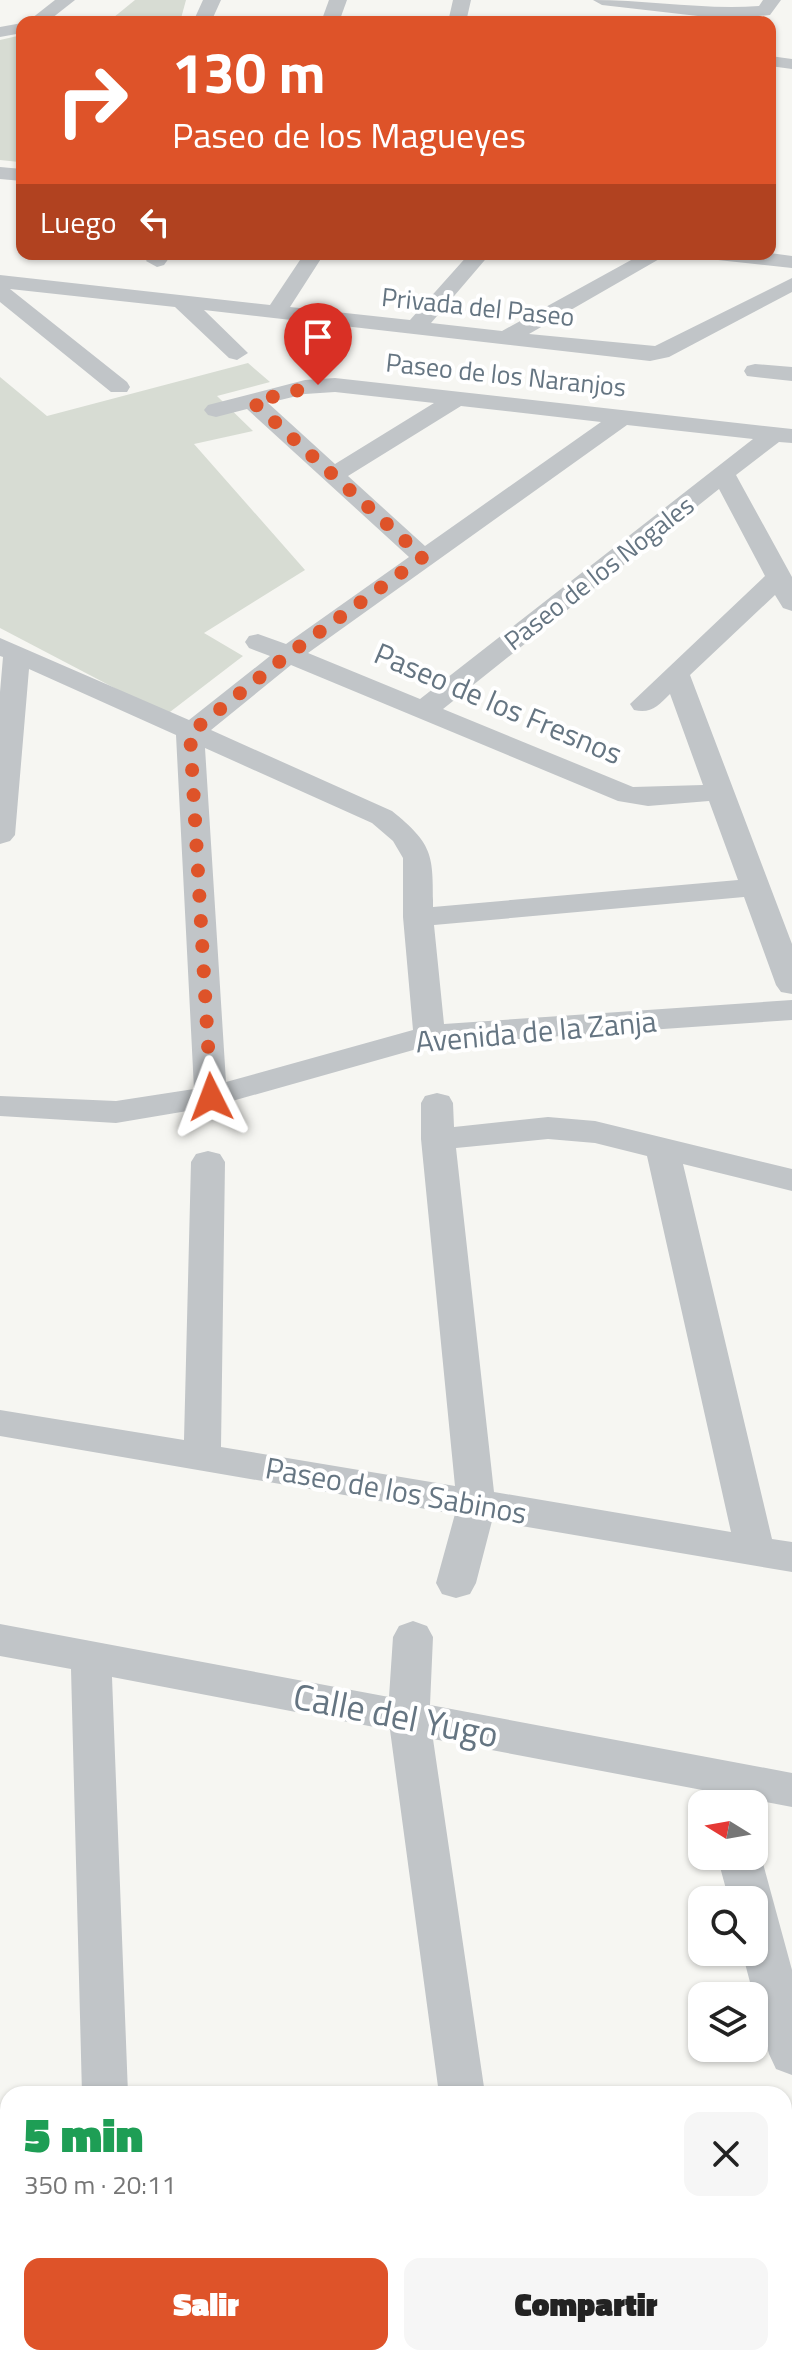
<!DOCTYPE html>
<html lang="es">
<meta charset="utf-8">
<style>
body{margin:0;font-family:"Titillium Web",sans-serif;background:#f6f6f6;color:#222;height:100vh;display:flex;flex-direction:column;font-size:30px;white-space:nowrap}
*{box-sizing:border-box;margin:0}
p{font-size:26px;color:#767676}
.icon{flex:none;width:44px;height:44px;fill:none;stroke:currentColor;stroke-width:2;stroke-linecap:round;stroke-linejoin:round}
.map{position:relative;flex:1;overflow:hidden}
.drawer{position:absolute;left:0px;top:2086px;width:792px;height:280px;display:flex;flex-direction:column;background:#fff;border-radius:24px 24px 0 0;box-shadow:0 2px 6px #0004}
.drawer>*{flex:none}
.top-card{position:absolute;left:16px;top:16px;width:760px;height:244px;border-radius:16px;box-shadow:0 2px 6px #0004;background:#de5329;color:#fff;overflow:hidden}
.needle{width:52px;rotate:281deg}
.controls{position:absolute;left:688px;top:1790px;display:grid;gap:16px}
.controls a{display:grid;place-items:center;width:80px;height:80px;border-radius:16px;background:#fff;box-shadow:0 2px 6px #0004;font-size:40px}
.pin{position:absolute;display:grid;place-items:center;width:68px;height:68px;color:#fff;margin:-82px -34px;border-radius:50% 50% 50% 0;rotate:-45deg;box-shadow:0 0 8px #0007}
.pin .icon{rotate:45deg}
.me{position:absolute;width:88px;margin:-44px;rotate:357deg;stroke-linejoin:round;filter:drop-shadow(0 0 6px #0008)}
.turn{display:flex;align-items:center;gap:28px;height:168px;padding:0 24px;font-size:36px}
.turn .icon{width:104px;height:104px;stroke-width:2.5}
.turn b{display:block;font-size:56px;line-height:68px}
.then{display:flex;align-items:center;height:76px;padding:0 24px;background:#0003;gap:16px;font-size:30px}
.round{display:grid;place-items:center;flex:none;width:84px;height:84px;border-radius:16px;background:#f6f6f6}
.head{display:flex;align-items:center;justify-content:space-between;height:136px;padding:0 24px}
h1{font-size:48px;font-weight:800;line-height:60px;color:#1e9e55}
.cta{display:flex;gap:16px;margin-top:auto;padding:16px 24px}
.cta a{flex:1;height:92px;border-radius:16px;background:#de5329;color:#fff;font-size:32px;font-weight:800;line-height:92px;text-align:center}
.cta a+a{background:#f6f6f6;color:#222}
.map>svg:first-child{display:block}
.green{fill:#d7dcd3}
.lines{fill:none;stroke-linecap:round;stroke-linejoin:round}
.minor{fill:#c1c5c8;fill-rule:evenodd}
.route{stroke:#de5329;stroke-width:14;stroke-dasharray:0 25.2}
.labels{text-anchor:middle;stroke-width:8;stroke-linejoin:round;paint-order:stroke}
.far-street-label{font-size:26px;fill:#657582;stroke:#fff}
.street-label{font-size:30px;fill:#657582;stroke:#fff}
.near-street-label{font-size:36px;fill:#657582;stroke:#fff}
</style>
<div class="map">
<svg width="792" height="2366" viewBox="0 0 792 2366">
<rect width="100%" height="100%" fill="#f6f6f2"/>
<g class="green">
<path d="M135,0H186L180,22H108Z"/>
<path d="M22,35V159L19,162L0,160V40Z"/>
<path d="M248,363L270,382L217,396L253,431L194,444L305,570L204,633L243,656L166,715L0,628V377L47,416Z"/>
</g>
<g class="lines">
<g class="minor">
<path d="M55,0H75L47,22H27Z"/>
<path d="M203,0H221L211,22H193Z"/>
<path d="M329,0H347L339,22H321Z"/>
<path d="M453,0H471L466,22H448Z"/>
<path d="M593,0C649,0 704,10 759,6L763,0H781L770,15L724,19L602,5Z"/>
<path d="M22,23V33L0,37V27Z"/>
<path d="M770,56L792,59V69L770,66Z"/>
<path d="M0,167L22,169V181L0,179Z"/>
<path d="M770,253L792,256V268L718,260L708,254Z"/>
<path d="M151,254H172L164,265L157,267L146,261Z"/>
<path d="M304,254H324L290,307L410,320L469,254H490L431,323L502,331L642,254H668L529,334L655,346L792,278V292L669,357L650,361L204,310L248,353L237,360L229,358L175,307L10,289L127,382L130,387L127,392H111L0,302V275L270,305Z"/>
<path d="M755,364L792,367V381L747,376L744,371L747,366Z"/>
<path d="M335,378L792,429V443L779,442L736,475L792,577V611L783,608L775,595L690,675L792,944V994L781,992L776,985L744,897L434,925L444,1024L792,1000V1020L431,1045L211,1107L116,1123L0,1116V1096L116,1101L194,1089L176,735L29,669L15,835L10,841L0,844V692L3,657L0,656V638L189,720L270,656L249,648L245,642L249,636L258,634L286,644L409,557L247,409L216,417L208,415L204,410L208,405L305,380ZM335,392L434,403L335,464L268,403L305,394ZM461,406L601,422L425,546L348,476ZM627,425L753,439L420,699L308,653ZM719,489L765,576L630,704L634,710C651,714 658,706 670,694L703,785L633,787L443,709ZM291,665L618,801L648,806L709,801L738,880L433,907C433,855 434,845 392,811L211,730ZM205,748L372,823L393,841L403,858V917L413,1030L226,1082Z"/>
<path d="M437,1093L449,1096L453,1103L454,1127L548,1117L595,1121L792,1169V1191L683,1164L772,1539L792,1542V1572L492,1521L476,1583L470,1594L456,1598L442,1594L436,1583L455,1514L0,1436V1410L184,1440L191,1162L196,1154L208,1151L220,1154L225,1162L221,1447L455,1486L421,1139V1103L425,1096ZM548,1139L595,1143L647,1156L731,1532L494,1492L456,1148Z"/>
<path d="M413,1621L427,1626L433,1637L430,1705L792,1773V1807L433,1739L485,2094H439L390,1730L112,1677L128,2094H82L71,1669L0,1656V1624L389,1697L393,1637L399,1626Z"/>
<path d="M754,1843L761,1856L792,1970V2075L776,2069L769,2054L742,1952H754V1900H729L717,1856H754Z"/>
<path d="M104,2358H154L155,2366H105Z"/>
<path d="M473,2358H523L524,2366H474Z"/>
</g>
</g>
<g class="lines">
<path class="route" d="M211,1097L190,733L289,654L423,557L253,402L318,385"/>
</g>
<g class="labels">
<g class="far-street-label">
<text transform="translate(478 307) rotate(6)" y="9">Privada del Paseo</text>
<text transform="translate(506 375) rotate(6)" y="9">Paseo de los Naranjos</text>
<text transform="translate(599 573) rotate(-38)" y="9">Paseo de los Nogales</text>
</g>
<g class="street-label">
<text transform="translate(498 704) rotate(23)" y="10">Paseo de los Fresnos</text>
<text transform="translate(536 1032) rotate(-5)" y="10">Avenida de la Zanja</text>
<text transform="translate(396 1491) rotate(10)" y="10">Paseo de los Sabinos</text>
</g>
<g class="near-street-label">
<text transform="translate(396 1715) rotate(11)" y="13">Calle del Yugo</text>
</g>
</g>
</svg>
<div class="controls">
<a><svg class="needle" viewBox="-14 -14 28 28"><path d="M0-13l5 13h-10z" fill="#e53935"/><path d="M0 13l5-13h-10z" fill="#767676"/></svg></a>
<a><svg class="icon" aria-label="search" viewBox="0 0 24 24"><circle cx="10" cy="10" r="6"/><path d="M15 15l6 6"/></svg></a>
<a><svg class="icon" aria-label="layers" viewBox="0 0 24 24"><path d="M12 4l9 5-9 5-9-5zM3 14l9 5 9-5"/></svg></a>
</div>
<div class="pin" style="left:318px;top:385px;background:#d93025"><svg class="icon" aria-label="arrive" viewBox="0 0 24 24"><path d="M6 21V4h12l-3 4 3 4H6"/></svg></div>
<svg class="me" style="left:211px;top:1097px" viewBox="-20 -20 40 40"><path d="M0-17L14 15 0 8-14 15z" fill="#de5329" stroke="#fff" stroke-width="4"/></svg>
<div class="top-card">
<div class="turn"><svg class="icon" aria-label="right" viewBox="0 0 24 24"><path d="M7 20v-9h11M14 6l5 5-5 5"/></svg><div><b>130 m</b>Paseo de los Magueyes</div></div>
<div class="then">Luego<svg class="icon" aria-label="left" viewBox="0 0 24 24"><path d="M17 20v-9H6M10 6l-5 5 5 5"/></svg></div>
</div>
<section class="drawer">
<div class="head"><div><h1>5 min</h1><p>350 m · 20:11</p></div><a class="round"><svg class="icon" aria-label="close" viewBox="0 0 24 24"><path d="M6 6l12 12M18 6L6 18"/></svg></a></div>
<div class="cta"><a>Salir</a><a>Compartir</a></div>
</section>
</div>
